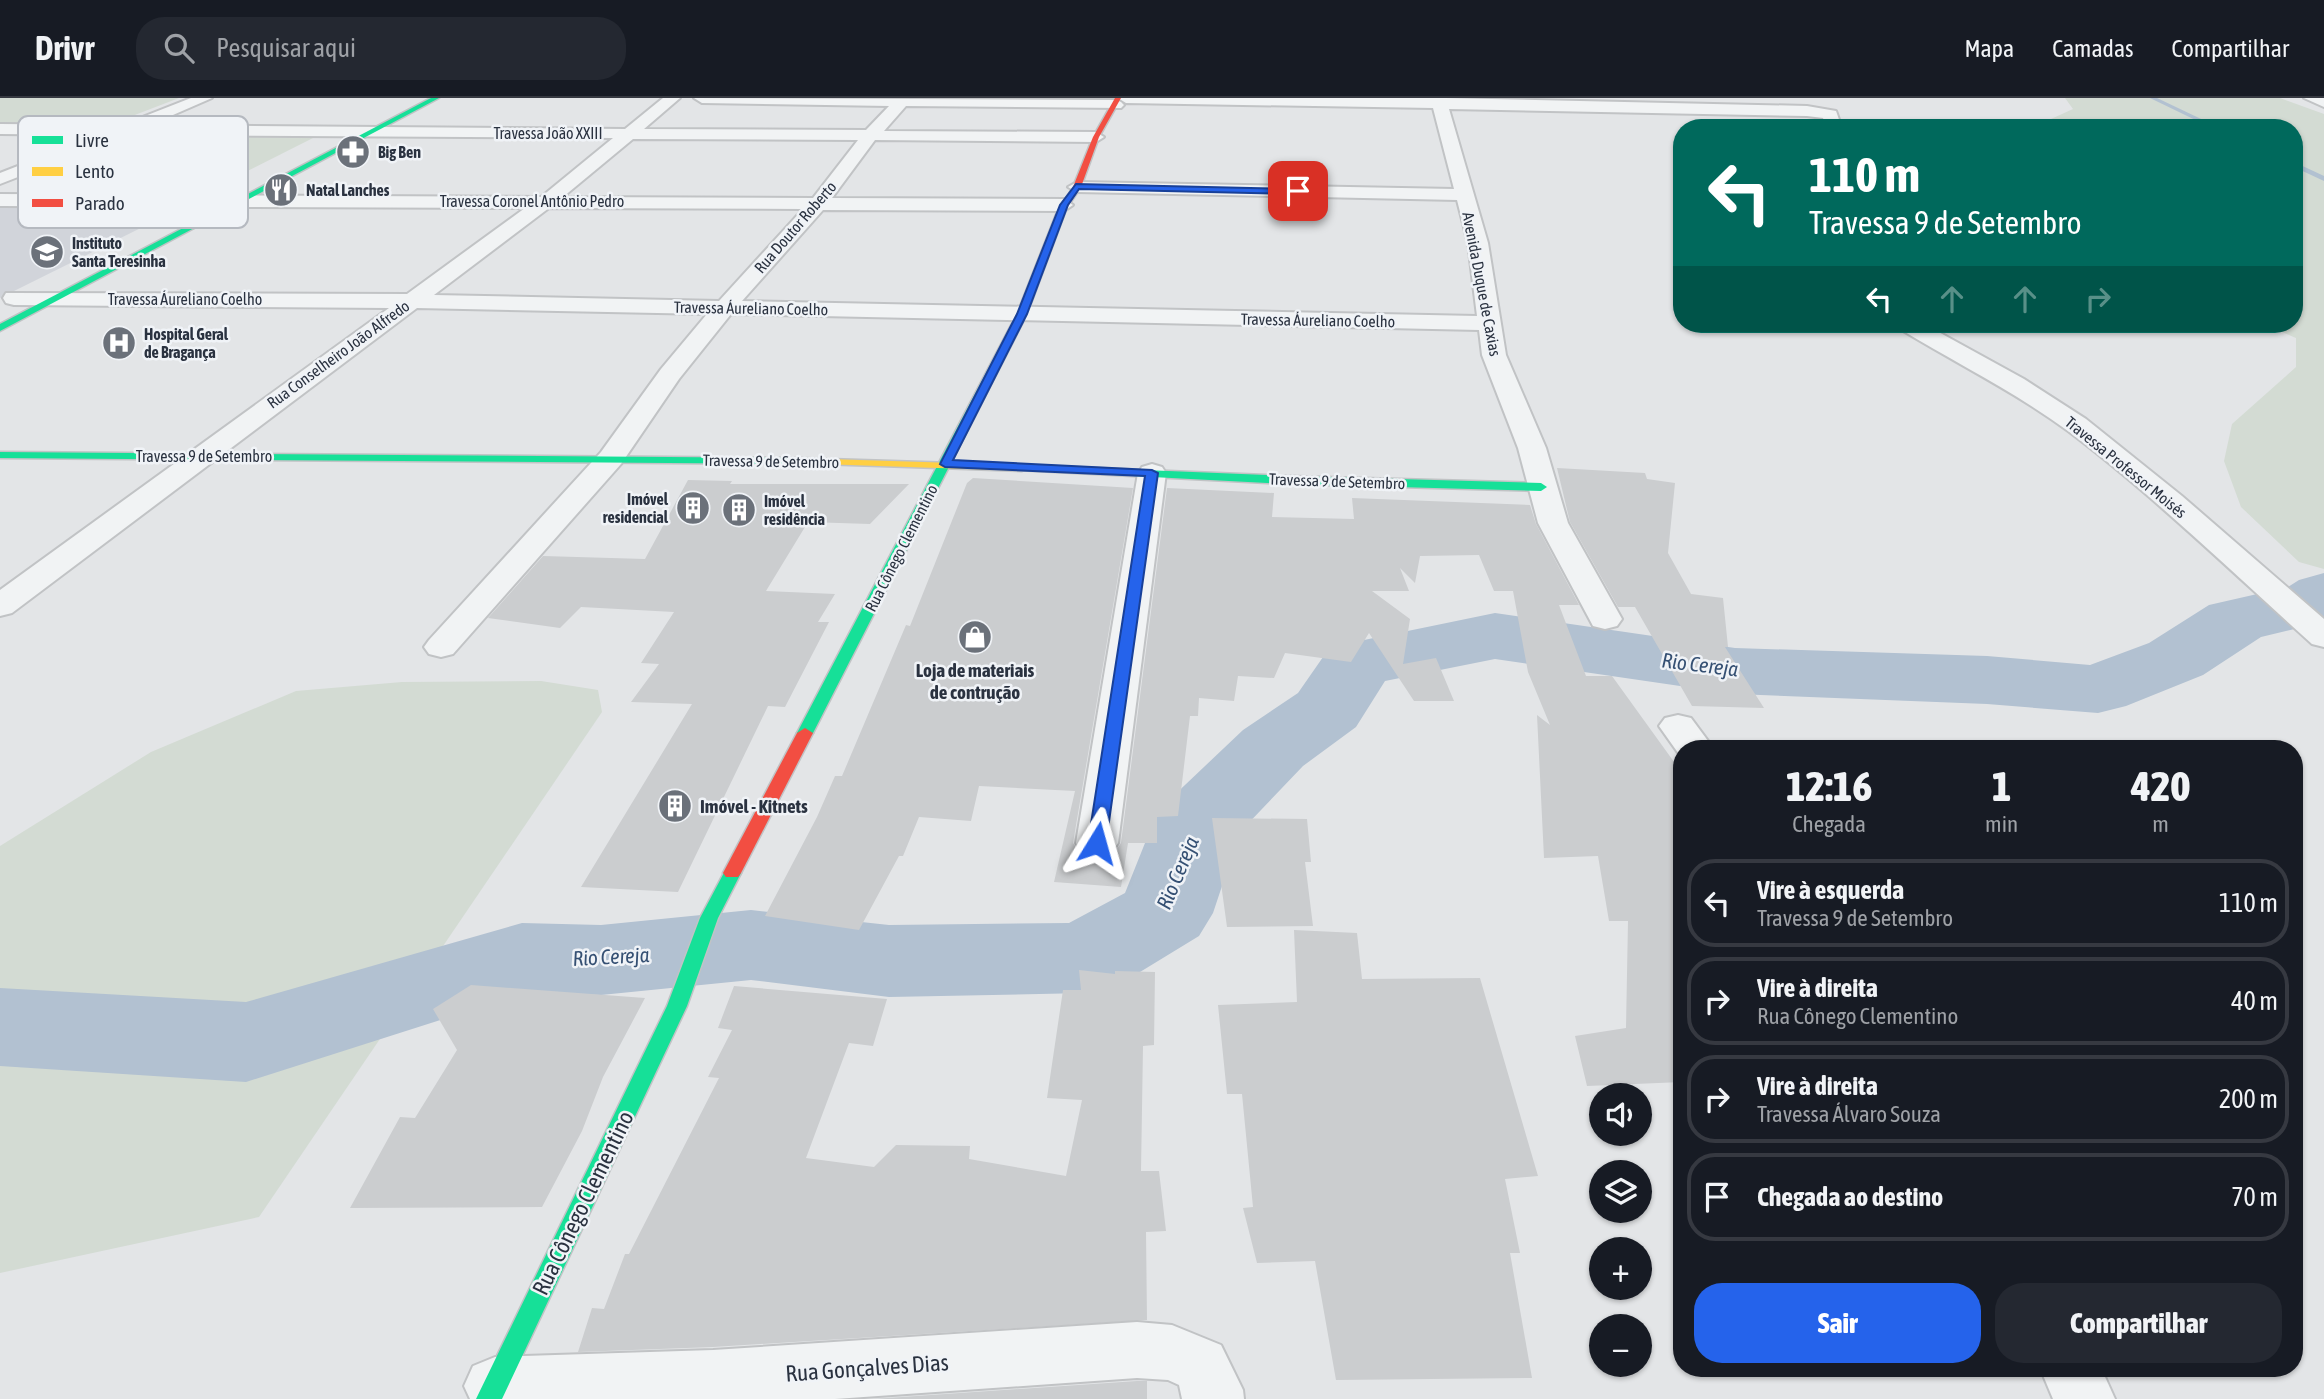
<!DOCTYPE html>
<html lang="pt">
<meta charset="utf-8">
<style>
body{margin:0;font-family:"Asap Condensed",sans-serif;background:#242831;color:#f1f3f6;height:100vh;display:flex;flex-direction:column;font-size:26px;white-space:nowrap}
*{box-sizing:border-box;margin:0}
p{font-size:23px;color:#9ea1a6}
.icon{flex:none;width:38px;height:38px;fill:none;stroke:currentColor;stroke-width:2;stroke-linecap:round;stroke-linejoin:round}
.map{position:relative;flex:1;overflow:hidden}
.panel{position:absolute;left:1673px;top:642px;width:630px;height:637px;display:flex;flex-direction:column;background:#171b24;border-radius:28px;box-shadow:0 2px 5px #0004}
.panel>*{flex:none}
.hud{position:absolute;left:1673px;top:21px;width:630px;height:214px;border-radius:28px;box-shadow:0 2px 5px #0004;background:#00695c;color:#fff;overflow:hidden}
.controls{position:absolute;left:1589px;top:985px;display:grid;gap:14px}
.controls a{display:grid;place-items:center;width:63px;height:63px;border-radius:50%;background:#171b24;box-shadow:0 2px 5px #0004;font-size:35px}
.pin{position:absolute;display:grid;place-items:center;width:60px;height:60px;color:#fff;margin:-30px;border-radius:14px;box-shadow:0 4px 10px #0006}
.me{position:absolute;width:77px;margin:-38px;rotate:8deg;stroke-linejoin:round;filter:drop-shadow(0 0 5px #0008)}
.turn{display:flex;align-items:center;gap:24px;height:147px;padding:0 21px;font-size:32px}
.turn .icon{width:91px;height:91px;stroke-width:2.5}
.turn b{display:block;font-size:49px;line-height:60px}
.lanes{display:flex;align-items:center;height:66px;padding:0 21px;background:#0003;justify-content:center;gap:35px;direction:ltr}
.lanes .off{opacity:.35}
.eta{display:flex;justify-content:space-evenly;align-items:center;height:119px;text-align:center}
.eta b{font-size:42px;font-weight:800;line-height:49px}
.action{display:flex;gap:14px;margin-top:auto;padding:14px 21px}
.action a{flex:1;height:80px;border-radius:28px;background:#2563eb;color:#fff;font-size:28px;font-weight:800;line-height:80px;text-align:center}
.action a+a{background:#242831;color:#f1f3f6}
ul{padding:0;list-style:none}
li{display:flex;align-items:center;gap:21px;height:88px;margin:0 14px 10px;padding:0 7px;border:4px solid #363941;border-radius:28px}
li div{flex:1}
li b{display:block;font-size:26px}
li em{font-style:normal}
header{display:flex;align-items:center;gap:42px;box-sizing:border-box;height:98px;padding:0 35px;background:#171b24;border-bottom:2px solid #363941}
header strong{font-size:33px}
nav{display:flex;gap:38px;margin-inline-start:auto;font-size:24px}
.search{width:490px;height:63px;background:#242831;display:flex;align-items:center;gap:18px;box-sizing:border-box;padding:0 24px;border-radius:28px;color:#9ea1a6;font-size:26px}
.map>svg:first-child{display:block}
.built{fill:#d1d4da}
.green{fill:#d3dbd3}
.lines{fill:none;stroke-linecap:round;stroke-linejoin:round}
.stream{fill:#b2c1d1;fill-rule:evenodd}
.river{fill:#b2c1d1;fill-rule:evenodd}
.building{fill:#cbcdcf}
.street-casing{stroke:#c1c3c5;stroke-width:4}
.fast-casing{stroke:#c1c3c5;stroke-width:3}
.slow-casing{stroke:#c1c3c5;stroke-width:3}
.jam-casing{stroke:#c1c3c5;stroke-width:3}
.street{fill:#f1f3f4;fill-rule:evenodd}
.fast{fill:#16e098;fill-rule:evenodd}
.slow{fill:#ffcf43;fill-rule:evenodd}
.jam{fill:#f24e42;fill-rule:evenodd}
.route{fill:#2563eb;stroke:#184099;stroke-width:2}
.labels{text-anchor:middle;stroke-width:5;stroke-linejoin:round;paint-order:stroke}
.far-street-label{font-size:16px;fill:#2a3240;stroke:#f0f3f7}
.far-poi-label{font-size:16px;font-weight:bold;fill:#2a3240;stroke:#f0f3f7;text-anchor:start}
.poi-label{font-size:19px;font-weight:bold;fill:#2a3240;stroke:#f0f3f7}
.water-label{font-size:21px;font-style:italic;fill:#355073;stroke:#f0f3f7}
.near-street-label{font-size:23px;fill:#2a3240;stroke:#f0f3f7}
.key{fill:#f0f3f7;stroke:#b5b9c0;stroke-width:2}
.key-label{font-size:19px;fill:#2a3240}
</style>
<header>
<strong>Drivr</strong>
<div class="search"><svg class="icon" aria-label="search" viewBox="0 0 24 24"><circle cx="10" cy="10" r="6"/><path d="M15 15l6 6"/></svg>Pesquisar aqui</div>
<nav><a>Mapa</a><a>Camadas</a><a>Compartilhar</a></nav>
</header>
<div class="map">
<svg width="2324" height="1301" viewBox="0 0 2324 1301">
<rect width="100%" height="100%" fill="#e3e5e7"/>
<path class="built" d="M189,106L0,200V107Z"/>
<g class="green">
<path d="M0,0H179L101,30L0,29Z"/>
<path d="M2065,0H2280L2324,16V471L2299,464L2241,409L2224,363L2232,326L2296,269V240L2264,226H2294V30H1986L1994,25L2051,21L2073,11Z"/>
<path d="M138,38L313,40L212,91L20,89Z"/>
<path d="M541,583L598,592L602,614L259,1119L0,1175V748L151,654L296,593L402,584Z"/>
</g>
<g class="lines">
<g class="stream">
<path d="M2150,0H2157L2220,30H2212Z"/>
<path d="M2294,64L2324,78V83L2294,69Z"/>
</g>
<path class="river" d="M2324,475V524L2261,539L2203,577L2126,608L2098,615L1987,606L1735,596L1495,561L1385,583L1356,629L1303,668L1240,734L1213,815L1199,838L1122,885L1086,895L889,899L751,882L601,897L525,895L246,984L0,968V890L246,904L522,825L601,827L751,812L889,827L1069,825L1125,795L1153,725L1166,705L1243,632L1298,595L1330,549L1495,515L1735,550L1987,558L2090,567L2149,545L2209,507L2288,489L2299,482Z"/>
</g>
<g class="building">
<path d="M1557,370L1645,375L1647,381L1675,385L1668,455L1691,496L1723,500L1728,549H1725L1764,610L1692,608L1635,509H1618L1570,424Z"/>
<path d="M973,380L1133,390L1073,745L1081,757L1096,761L1113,757L1121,745L1167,390L1274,395L1272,419L1354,421L1352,400L1530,407L1536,426L1579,507H1559L1586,578H1612L1682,675V984L1587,988L1575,938L1626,930L1628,823H1609L1598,758L1544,760L1537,617L1550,627L1528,574L1513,493H1494L1479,457L1420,458L1415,485L1400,470L1409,493H1372L1410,521L1403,566L1436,560L1454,603H1414L1369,535L1351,564L1285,555L1274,580L1238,578L1234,603L1199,600L1198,618H1190L1178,718L1157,719V745H1128L1121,789L1054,784L1075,693L979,688L971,723L919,719L903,758H899L859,832L765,818L817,719L835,678H842L906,527L910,528L967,385Z"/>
<path d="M688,382L732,383L730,386H909L870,426L808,424L766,493L835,496L818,524H829L785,609L768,608L678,794L581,789L692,606L631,604L659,566L641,565L674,514L581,509L560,530L488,520L543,458L645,461Z"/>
<path d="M1212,720L1307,721L1311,764H1305L1313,828L1227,829Z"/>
<path d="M1294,832L1357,835L1362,881L1480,880L1538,1078L1505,1081L1520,1155H1510L1532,1280L1336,1282L1315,1163L1257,1165L1243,1110L1253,1109L1242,996H1227L1218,907L1297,904Z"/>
<path d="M1079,872L1115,876V873L1155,874L1154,947L1143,948L1141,1073H1159L1166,1133L1146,1134L1147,1222L713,1249L578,1254L592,1210L604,1211L625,1156H629L719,980L708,979L732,932L718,930L734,888L887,901L873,948L849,945L806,1060L874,1069L896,1047L970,1048L969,1061L1066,1078L1082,1002L1047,1000L1063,892H1081Z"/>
<path d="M471,887L645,900L603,979L582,1033L542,1109L350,1110L400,1019L415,1020L457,952L433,911Z"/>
<path d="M1137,1283H1147V1301H873Z"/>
</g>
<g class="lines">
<g class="street-casing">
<g id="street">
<path d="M191,0H212L150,27L625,31L663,0H680L644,31L866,32L889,8L702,5L694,0L1116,2L1121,4L1124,7L1121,10L906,8L884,33L1096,34L1104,39L1096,44L875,42L832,100L1064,101L1073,107L1064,113L823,112L742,203L1477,218L1468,145L1457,102L1077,94L1068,89L1077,84L1454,91L1433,10L1126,5L1118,0H1446L1807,8L1836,13L1842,30H1826L1823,20L1807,18L1449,11L1488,145L1506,257L1546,350L1568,425L1622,521L1617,528L1605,531L1593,528L1538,425L1518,350L1482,257L1479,232L731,216L679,281L621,366L453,556L441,559L429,556L424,549L429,542L601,354L661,271L707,216L417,210L12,515L0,518V492L389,210L14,207L6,205L3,200L6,195L407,196L525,110L0,108V96L541,99L613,40L126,37L0,86V75L97,37L0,36V26L122,27ZM633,41L858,42L813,100L563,99ZM549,110L803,111L719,203L434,197Z"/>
<path d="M2304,0H2324V9Z"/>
<path d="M1896,226H1924L2024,281L2086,321L2182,398L2324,521V549L2312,546C2232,474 2154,398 2068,333C2015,294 1956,265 1900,231Z"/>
<path d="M1152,366L1162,369L1166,375L1118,745L1112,754L1097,758L1082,754L1076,745L1138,375L1142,369Z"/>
<path d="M1678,617L1691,620L1714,651H1682L1681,659L1659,628L1665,620Z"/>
<path d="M1137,1224L1172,1227L1221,1247L1243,1292L1244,1301H1182L1179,1287L1168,1282L1137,1280L835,1301H470L464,1288L473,1268L495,1259L713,1252Z"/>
<path d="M2040,1270H2101L2115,1301H2053Z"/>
</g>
</g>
<g class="fast-casing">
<g id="fast">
<path d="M431,0H439L0,233V226Z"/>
<path d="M1063,107L1067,109L1027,216L813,635L805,640L800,638L797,635L1017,216L1059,109Z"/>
<path d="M0,354L796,360L802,363L796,366L0,360Z"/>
<path d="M1022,367L1288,378L1541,385L1547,389L1541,393L1288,386L1018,372L1016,370Z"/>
<path d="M732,769L738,771L741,775L718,820L687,908L502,1301H476L667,908L700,820L726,771Z"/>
</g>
</g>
<g class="slow-casing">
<path id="slow" d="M796,360L1022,367L1028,370L1022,373L792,365V361Z"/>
</g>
<g class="jam-casing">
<g id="jam">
<path d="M1115,0H1121L1099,39L1081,89L1066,111H1060L1073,89L1093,39Z"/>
<path d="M805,630L813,635L741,775L738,779H726L723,775L797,635Z"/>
</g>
</g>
<use href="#street" class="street"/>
<use href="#fast" class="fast"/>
<use href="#slow" class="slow"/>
<use href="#jam" class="jam"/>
</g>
<path class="route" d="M1076,86L1298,91L1302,93L1298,96L1079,91L1068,107L1027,216L953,362L1152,372L1158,375L1106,745L1097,751L1088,745L1145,378L945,369L940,366L1017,216L1060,107Z"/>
<defs>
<g id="pharmacy-disc" transform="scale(1.75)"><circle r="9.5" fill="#6b717a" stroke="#f0f3f7"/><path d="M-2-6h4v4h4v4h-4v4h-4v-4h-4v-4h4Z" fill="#fff"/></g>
<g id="restaurant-disc" transform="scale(1.75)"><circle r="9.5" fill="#6b717a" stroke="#f0f3f7"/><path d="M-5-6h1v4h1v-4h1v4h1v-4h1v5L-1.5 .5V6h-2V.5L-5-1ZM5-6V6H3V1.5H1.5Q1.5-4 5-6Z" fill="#fff"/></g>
<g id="school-disc" transform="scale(1.75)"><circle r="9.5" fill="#6b717a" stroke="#f0f3f7"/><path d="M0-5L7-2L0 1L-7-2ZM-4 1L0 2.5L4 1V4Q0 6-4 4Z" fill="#fff"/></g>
<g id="hospital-disc" transform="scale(1.75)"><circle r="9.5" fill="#6b717a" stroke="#f0f3f7"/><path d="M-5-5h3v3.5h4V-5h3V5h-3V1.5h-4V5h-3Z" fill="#fff"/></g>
<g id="building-disc" transform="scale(1.75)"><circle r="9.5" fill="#6b717a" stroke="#f0f3f7"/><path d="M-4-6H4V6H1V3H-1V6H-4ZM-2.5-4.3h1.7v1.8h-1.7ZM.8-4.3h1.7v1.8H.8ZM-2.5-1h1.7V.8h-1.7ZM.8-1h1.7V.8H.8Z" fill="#fff"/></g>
<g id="shop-disc" transform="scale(1.75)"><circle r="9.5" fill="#6b717a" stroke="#f0f3f7"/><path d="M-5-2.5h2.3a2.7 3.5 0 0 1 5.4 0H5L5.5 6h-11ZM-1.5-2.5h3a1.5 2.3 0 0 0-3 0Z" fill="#fff"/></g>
</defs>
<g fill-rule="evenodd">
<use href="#pharmacy-disc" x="353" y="54"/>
<use href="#restaurant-disc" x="281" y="92"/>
<use href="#school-disc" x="47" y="154"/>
<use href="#hospital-disc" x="119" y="245"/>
<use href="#building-disc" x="693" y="410"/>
<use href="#building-disc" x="739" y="412"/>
<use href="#shop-disc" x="975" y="539"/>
<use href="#building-disc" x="675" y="708"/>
</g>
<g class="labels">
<g class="far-street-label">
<text x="548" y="41">Travessa João XXIII</text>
<text x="532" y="109">Travessa Coronel Antônio Pedro</text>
<text transform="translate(795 129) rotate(-49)" y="6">Rua Doutor Roberto</text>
<text transform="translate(1482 186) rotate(79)" y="6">Avenida Duque de Caxias</text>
<text x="185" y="207">Travessa Áureliano Coelho</text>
<text transform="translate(751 210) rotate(1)" y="6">Travessa Áureliano Coelho</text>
<text transform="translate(1318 222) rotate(1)" y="6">Travessa Áureliano Coelho</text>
<text transform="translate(338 256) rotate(-36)" y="6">Rua Conselheiro João Alfredo</text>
<text x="204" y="364">Travessa 9 de Setembro</text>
<text transform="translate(771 363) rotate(1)" y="6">Travessa 9 de Setembro</text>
<text transform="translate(2126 369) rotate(39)" y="6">Travessa Professor Moisés</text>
<text transform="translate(1337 383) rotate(2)" y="6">Travessa 9 de Setembro</text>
<text transform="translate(901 450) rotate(-63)" y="6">Rua Cônego Clementino</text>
</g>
<g class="far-poi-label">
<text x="378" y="60">Big Ben</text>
<text x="306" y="98">Natal Lanches</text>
<text x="72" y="151">Instituto<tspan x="72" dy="18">Santa Teresinha</tspan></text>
<text x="144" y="242">Hospital Geral<tspan x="144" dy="18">de Bragança</tspan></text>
<text x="668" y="407" text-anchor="end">Imóvel<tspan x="668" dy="18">residencial</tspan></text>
<text x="764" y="409">Imóvel<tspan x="764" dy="18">residência</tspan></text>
</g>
<g class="poi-label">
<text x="975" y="579">Loja de materiais<tspan x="975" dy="22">de contrução</tspan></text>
<text x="700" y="715" text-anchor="start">Imóvel - Kitnets</text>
</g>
<g class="water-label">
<text transform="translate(1700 567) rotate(7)" y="7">Rio Cereja</text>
<text transform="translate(1178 775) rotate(-67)" y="7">Rio Cereja</text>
<text transform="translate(611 859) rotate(-3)" y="7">Rio Cereja</text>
</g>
<g class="near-street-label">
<text transform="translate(583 1105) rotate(-64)" y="8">Rua Cônego Clementino</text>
<text transform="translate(867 1270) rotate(-4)" y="8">Rua Gonçalves Dias</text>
</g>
</g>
<rect x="18" y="18" width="230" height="112" rx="10" class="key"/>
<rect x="32" y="38" width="31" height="8" fill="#16e098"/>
<rect x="32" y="69" width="31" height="9" fill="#ffcf43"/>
<rect x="32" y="101" width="31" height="8" fill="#f24e42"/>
<g class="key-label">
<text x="75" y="49">Livre</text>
<text x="75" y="80">Lento</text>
<text x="75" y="112">Parado</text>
</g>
</svg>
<div class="controls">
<a><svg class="icon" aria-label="sound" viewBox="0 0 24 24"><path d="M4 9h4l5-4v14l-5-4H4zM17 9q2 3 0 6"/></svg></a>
<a><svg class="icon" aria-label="layers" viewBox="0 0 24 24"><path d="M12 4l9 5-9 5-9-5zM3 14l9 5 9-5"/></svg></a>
<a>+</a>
<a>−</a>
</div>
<div class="pin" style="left:1298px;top:93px;background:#d93025"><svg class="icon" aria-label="arrive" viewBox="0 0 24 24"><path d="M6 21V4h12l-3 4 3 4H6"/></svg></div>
<svg class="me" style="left:1097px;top:745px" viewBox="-20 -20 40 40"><path d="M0-17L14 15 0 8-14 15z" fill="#2563eb" stroke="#fff" stroke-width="4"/></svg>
<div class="hud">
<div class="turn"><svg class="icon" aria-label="left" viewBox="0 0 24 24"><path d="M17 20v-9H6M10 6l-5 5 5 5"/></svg><div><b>110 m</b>Travessa 9 de Setembro</div></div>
<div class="lanes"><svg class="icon" aria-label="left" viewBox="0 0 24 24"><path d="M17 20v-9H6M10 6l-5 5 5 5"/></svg><svg class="icon off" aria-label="ahead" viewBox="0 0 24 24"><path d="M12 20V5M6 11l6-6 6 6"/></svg><svg class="icon off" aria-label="ahead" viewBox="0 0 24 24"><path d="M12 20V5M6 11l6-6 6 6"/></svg><svg class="icon off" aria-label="right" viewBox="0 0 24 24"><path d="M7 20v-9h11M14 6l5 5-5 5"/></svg></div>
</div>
<section class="panel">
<div class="eta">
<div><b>12:16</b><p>Chegada</p></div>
<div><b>1</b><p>min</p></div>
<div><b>420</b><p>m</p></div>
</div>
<ul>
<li><svg class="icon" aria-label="left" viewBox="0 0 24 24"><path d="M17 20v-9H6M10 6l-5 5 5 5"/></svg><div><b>Vire à esquerda</b><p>Travessa 9 de Setembro</p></div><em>110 m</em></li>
<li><svg class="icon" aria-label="right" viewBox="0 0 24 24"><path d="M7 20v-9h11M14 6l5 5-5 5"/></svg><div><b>Vire à direita</b><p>Rua Cônego Clementino</p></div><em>40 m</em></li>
<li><svg class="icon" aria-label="right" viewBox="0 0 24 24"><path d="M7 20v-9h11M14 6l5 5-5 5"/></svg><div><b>Vire à direita</b><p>Travessa Álvaro Souza</p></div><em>200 m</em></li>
<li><svg class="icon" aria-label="arrive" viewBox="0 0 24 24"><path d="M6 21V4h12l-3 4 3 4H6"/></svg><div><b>Chegada ao destino</b></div><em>70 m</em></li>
</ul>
<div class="action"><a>Sair</a><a>Compartilhar</a></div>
</section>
</div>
